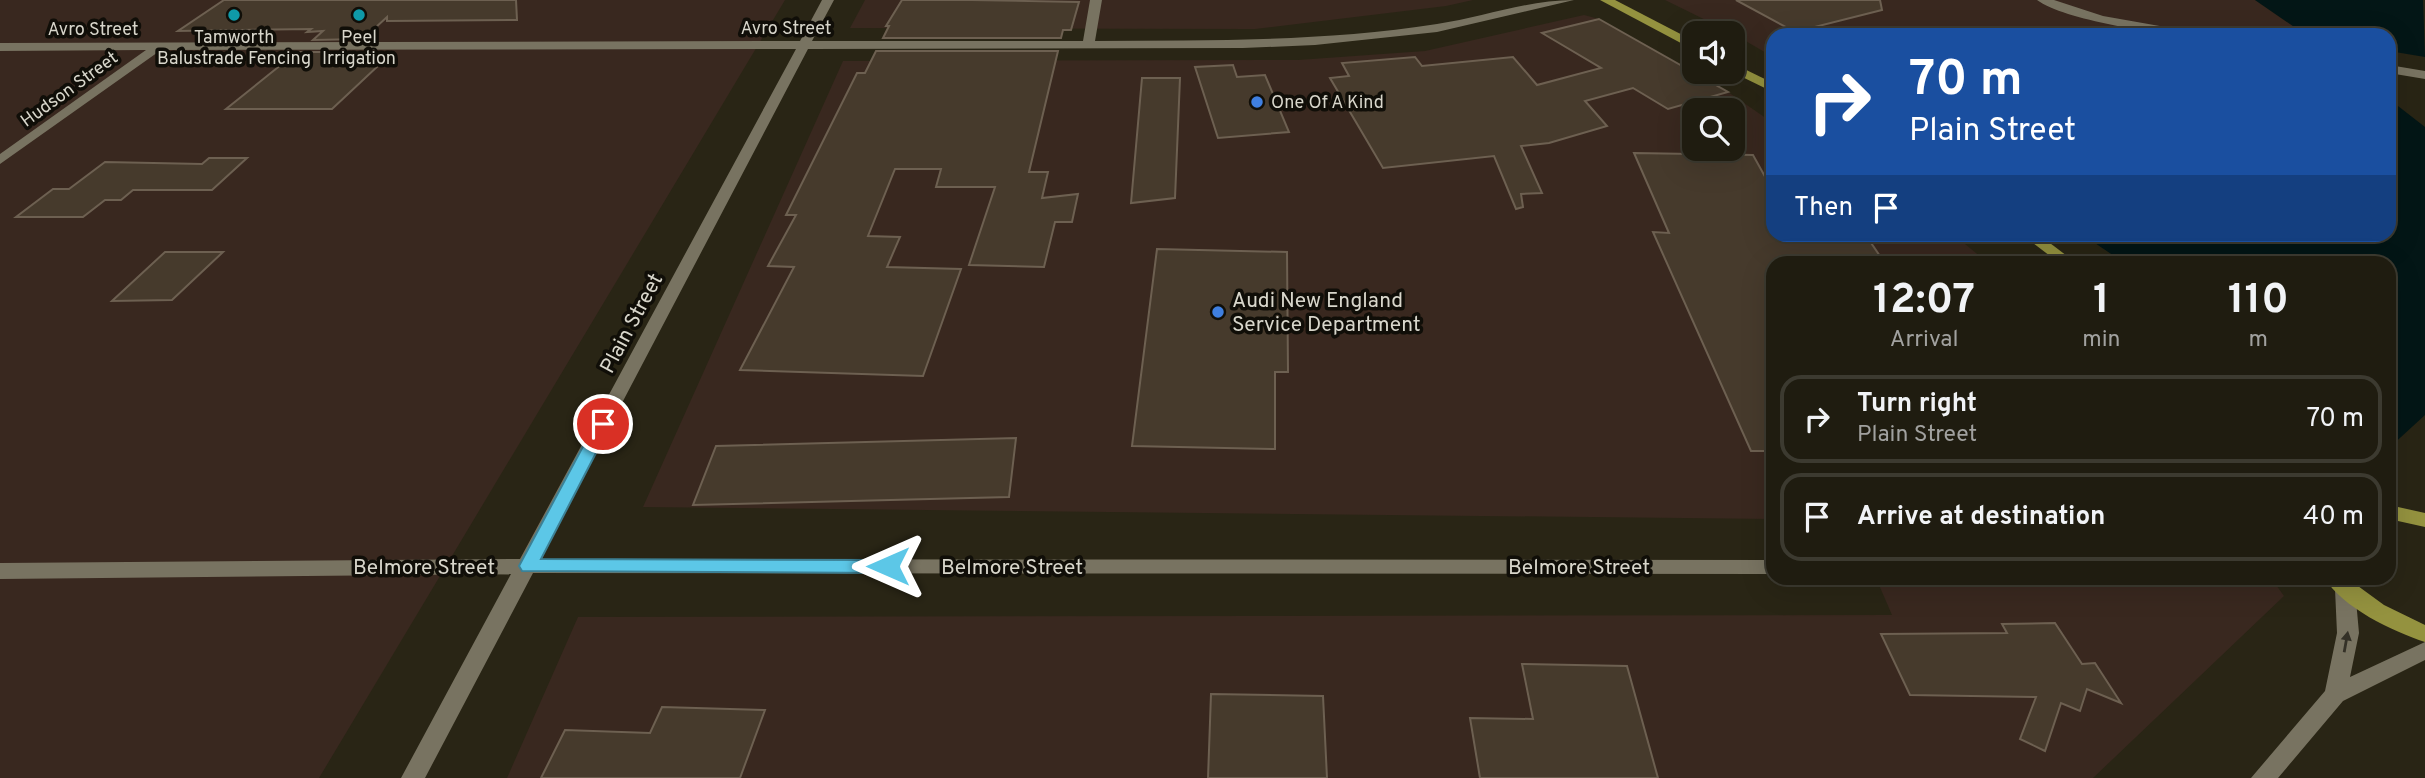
<!DOCTYPE html>
<style>
body{margin:0;font-family:Overpass,sans-serif;background:#272519;color:#f1f3f6;height:100vh;display:flex;flex-direction:column;font-size:26px;white-space:nowrap}
*{box-sizing:border-box;margin:0}
p{font-size:23px;color:#a1a19f}
.icon{flex:none;width:38px;height:38px;fill:none;stroke:currentColor;stroke-width:2;stroke-linecap:round;stroke-linejoin:round}
.map{position:relative;flex:1;overflow:hidden}
.details{position:absolute;left:1766px;top:256px;width:630px;height:329px;display:flex;flex-direction:column;background:#1f1c10;border-radius:21px;box-shadow:0 7px 28px #0002,0 0 0 2px #3c3a30}
.details>*{flex:none}
.hud{position:absolute;left:1766px;top:28px;width:630px;height:214px;border-radius:21px;box-shadow:0 7px 28px #0002,0 0 0 2px #3c3a30;background:#1a4fa0;color:#fff;overflow:hidden}
.fabs{position:absolute;left:1682px;top:21px;display:grid;gap:14px}
.fabs a{display:grid;place-items:center;width:63px;height:63px;border-radius:14px;background:#1f1c10;box-shadow:0 7px 28px #0002,0 0 0 2px #3c3a30;font-size:35px}
.pin{position:absolute;display:grid;place-items:center;width:60px;height:60px;color:#fff;margin:-30px;border:4px solid #fff;border-radius:50%;box-shadow:0 2px 7px #0007}
.me{position:absolute;width:77px;margin:-38px;rotate:270deg;stroke-linejoin:round;filter:drop-shadow(0 0 5px #0008)}
.turn{display:flex;align-items:center;gap:24px;height:147px;padding:0 28px;font-size:32px}
.turn .icon{width:91px;height:91px;stroke-width:2.5}
.turn b{display:block;font-size:49px;line-height:60px}
.then{display:flex;align-items:center;height:66px;padding:0 28px;background:#0003;gap:14px;font-size:26px}
.eta{display:flex;justify-content:space-evenly;align-items:center;height:119px;text-align:center}
.eta b{font-size:42px;font-weight:700;line-height:49px}
ul{padding:0;list-style:none}
li{display:flex;align-items:center;gap:21px;height:88px;margin:0 14px 10px;padding:0 14px;border:4px solid #3c3a30;border-radius:21px}
li div{flex:1}
li b{display:block;font-size:26px}
li em{font-style:normal}
.map>svg:first-child{display:block}
.industrial{fill:#39281f;fill-rule:evenodd}
.water{fill:#031616}
.building{fill:#463a2c;stroke:#6d6051;stroke-width:2}
.lines{fill:none;stroke-linecap:round;stroke-linejoin:round}
.minor{fill:#787361;fill-rule:evenodd}
.major{fill:#94923f;fill-rule:evenodd}
.oneway{fill:#343127}
.route{fill:#5cc7e7;stroke:#3c8196;stroke-width:2}
.culture-dot{fill:#0f9aa8;stroke:#100e08;stroke-width:2.5}
.shop-dot{fill:#3f7fe0;stroke:#100e08;stroke-width:2.5}
.labels{text-anchor:middle;stroke-width:7;stroke-linejoin:round;paint-order:stroke}
.far-street-label{font-size:18px;fill:#d8d6cb;stroke:#100e08}
.far-poi-label{font-size:18px;fill:#d8d6cb;stroke:#100e08}
.poi-label{font-size:21px;fill:#d8d6cb;stroke:#100e08;text-anchor:start}
.street-label{font-size:21px;fill:#d8d6cb;stroke:#100e08}
</style>
<div class="map">
<svg width="2425" height="778" viewBox="0 0 2425 778">
<rect width="100%" height="100%" fill="#292515"/>
<g class="industrial">
<path d="M0,0H785L319,778H0Z"/>
<path d="M865,0H1473L1446,6L1255,29L850,28Z"/>
<path d="M1665,0H2255L2306,35H1773V57L1732,33Z"/>
<path d="M1584,15L1599,19L1728,92L1773,123V234L1954,235L1987,262H1773V519L643,507L843,61L1298,60L1425,51ZM1694,110H1732V149H1694Z"/>
<path d="M1876,578H2271L2284,596L2093,778H507L578,617L1892,615Z"/>
</g>
<g class="water">
<path d="M2255,0H2423L2425,57L2389,51V35H2306Z"/>
<path d="M2389,99L2425,127V415L2389,448V262H2123L2083,235L2389,234Z"/>
</g>
<g class="building">
<path d="M224,0H516L517,20L387,21V17L363,39L313,40L323,31L307,32L311,29L178,31Z"/>
<path d="M902,0H971L1079,2L1071,30H1063L1061,38H883L889,26H886Z"/>
<path d="M1736,0H1880L1882,10L1795,32Z"/>
<path d="M1599,19L1728,92L1668,109L1633,88L1585,101L1607,126L1549,143L1521,146L1542,193L1521,194L1523,207L1516,209L1494,156L1383,168L1330,78L1349,76L1342,63L1415,57L1422,66L1513,57L1537,85L1601,68L1542,33Z"/>
<path d="M876,51H1058L1029,172H1048L1042,198L1078,194L1072,222H1055L1044,267L969,265L995,187H936L941,169H895L868,236L900,237L887,267L961,269L923,376L740,370L794,267L768,266L796,215H786L857,73H865Z"/>
<path d="M297,52H348L334,65H379L332,109H226Z"/>
<path d="M1233,65L1237,77L1265,75L1289,132L1218,138L1195,67Z"/>
<path d="M1142,78H1180L1175,198L1131,203Z"/>
<path d="M1634,153L1753,155L1773,191V234H1865L1884,262H1773V451H1751L1653,232L1669,233Z"/>
<path d="M209,158H247L212,190H133L121,200H105L83,217H16L53,189H69L105,162L202,164Z"/>
<path d="M1157,249L1287,252L1288,372H1275V449L1132,446Z"/>
<path d="M165,252H223L172,300L112,301Z"/>
<path d="M1016,438L1009,497L693,505L716,446Z"/>
<path d="M2055,623L2082,664L2095,663L2121,703L2087,689L2080,711L2061,703L2045,751L2020,739L2036,697L1910,695L1881,634L2007,633L2002,624Z"/>
<path d="M1522,664L1627,666L1658,778H1480L1470,718L1533,719Z"/>
<path d="M1211,694L1323,696L1327,778H1208Z"/>
<path d="M662,707L765,710L740,778H541L565,730L650,733Z"/>
</g>
<g class="lines">
<g class="minor">
<path d="M822,0H834L812,41H1083L1090,0H1102L1095,41C1209,40 1324,42 1437,24C1483,17 1527,0 1574,0L1437,32L1315,45L1243,48L808,49L540,559L1773,560V574L533,573L425,778H401L511,574L0,579V563L520,559L796,49L161,50L0,164V154L146,50L0,51V43L800,41Z"/>
<path d="M2037,0H2054L2103,16L2188,31L2194,35C2160,35 2064,20 2037,0Z"/>
<path d="M2389,65L2425,71V79L2389,73Z"/>
<path d="M2345,581L2352,584L2355,589L2359,633L2350,677L2425,642V660L2343,701L2278,778H2251L2325,691L2337,633L2335,589L2338,584Z"/>
</g>
<g class="major">
<path d="M1600,0H1615L1694,41V50Z"/>
<path d="M1732,63L1773,83V92L1732,72Z"/>
<path d="M2021,234H2038L2075,262H2058Z"/>
<path d="M2389,505L2425,513V527L2389,519Z"/>
<path d="M2325,578H2347L2384,605L2425,625V642C2394,632 2341,607 2325,578Z"/>
</g>
</g>
<defs><path id="oneway-solid" d="M-6-.8H1V-3.2L6.5 0L1 3.2V.8H-6Z" transform="scale(1.75)"/></defs>
<use class="oneway" href="#oneway-solid" transform="translate(2346 642) rotate(-80)"/>
<path class="route" d="M603,419L611,424L541,559L888,560L894,562L897,566L894,571L888,573L522,571L519,566L595,424Z"/>
<g class="culture-dot">
<circle cx="234" cy="15" r="7"/>
<circle cx="359" cy="15" r="7"/>
</g>
<g class="shop-dot">
<circle cx="1257" cy="102" r="7"/>
<circle cx="1218" cy="312" r="7"/>
</g>
<g class="labels">
<g class="far-street-label">
<text x="786" y="34">Avro Street</text>
<text x="93" y="35">Avro Street</text>
<text transform="translate(69 89) rotate(-36)" y="6">Hudson Street</text>
</g>
<g class="far-poi-label">
<text x="234" y="43">Tamworth<tspan x="234" dy="21">Balustrade Fencing</tspan></text>
<text x="359" y="43">Peel<tspan x="359" dy="21">Irrigation</tspan></text>
<text x="1271" y="108" text-anchor="start">One Of A Kind</text>
</g>
<g class="poi-label">
<text x="1232" y="307">Audi New England<tspan x="1232" dy="24">Service Department</tspan></text>
</g>
<g class="street-label">
<text transform="translate(631 323) rotate(-62)" y="7">Plain Street</text>
<text x="424" y="574">Belmore Street</text>
<text x="1012" y="574">Belmore Street</text>
<text x="1579" y="574">Belmore Street</text>
</g>
</g>
</svg>
<div class="fabs">
<a><svg class="icon" aria-label="sound" viewBox="0 0 24 24"><path d="M4 9h4l5-4v14l-5-4H4zM17 9q2 3 0 6"/></svg></a>
<a><svg class="icon" aria-label="search" viewBox="0 0 24 24"><circle cx="10" cy="10" r="6"/><path d="M15 15l6 6"/></svg></a>
</div>
<div class="pin" style="left:603px;top:424px;background:#d93025"><svg class="icon" aria-label="arrive" viewBox="0 0 24 24"><path d="M6 21V4h12l-3 4 3 4H6"/></svg></div>
<svg class="me" style="left:888px;top:566px" viewBox="-20 -20 40 40"><path d="M0-17L14 15 0 8-14 15z" fill="#5cc7e7" stroke="#fff" stroke-width="4"/></svg>
<div class="hud">
<div class="turn"><svg class="icon" aria-label="right" viewBox="0 0 24 24"><path d="M7 20v-9h11M14 6l5 5-5 5"/></svg><div><b>70 m</b>Plain Street</div></div>
<div class="then">Then<svg class="icon" aria-label="arrive" viewBox="0 0 24 24"><path d="M6 21V4h12l-3 4 3 4H6"/></svg></div>
</div>
<section class="details">
<div class="eta">
<div><b>12:07</b><p>Arrival</p></div>
<div><b>1</b><p>min</p></div>
<div><b>110</b><p>m</p></div>
</div>
<ul>
<li><svg class="icon" aria-label="right" viewBox="0 0 24 24"><path d="M7 20v-9h11M14 6l5 5-5 5"/></svg><div><b>Turn right</b><p>Plain Street</p></div><em>70 m</em></li>
<li><svg class="icon" aria-label="arrive" viewBox="0 0 24 24"><path d="M6 21V4h12l-3 4 3 4H6"/></svg><div><b>Arrive at destination</b></div><em>40 m</em></li>
</ul>
</section>
</div>
